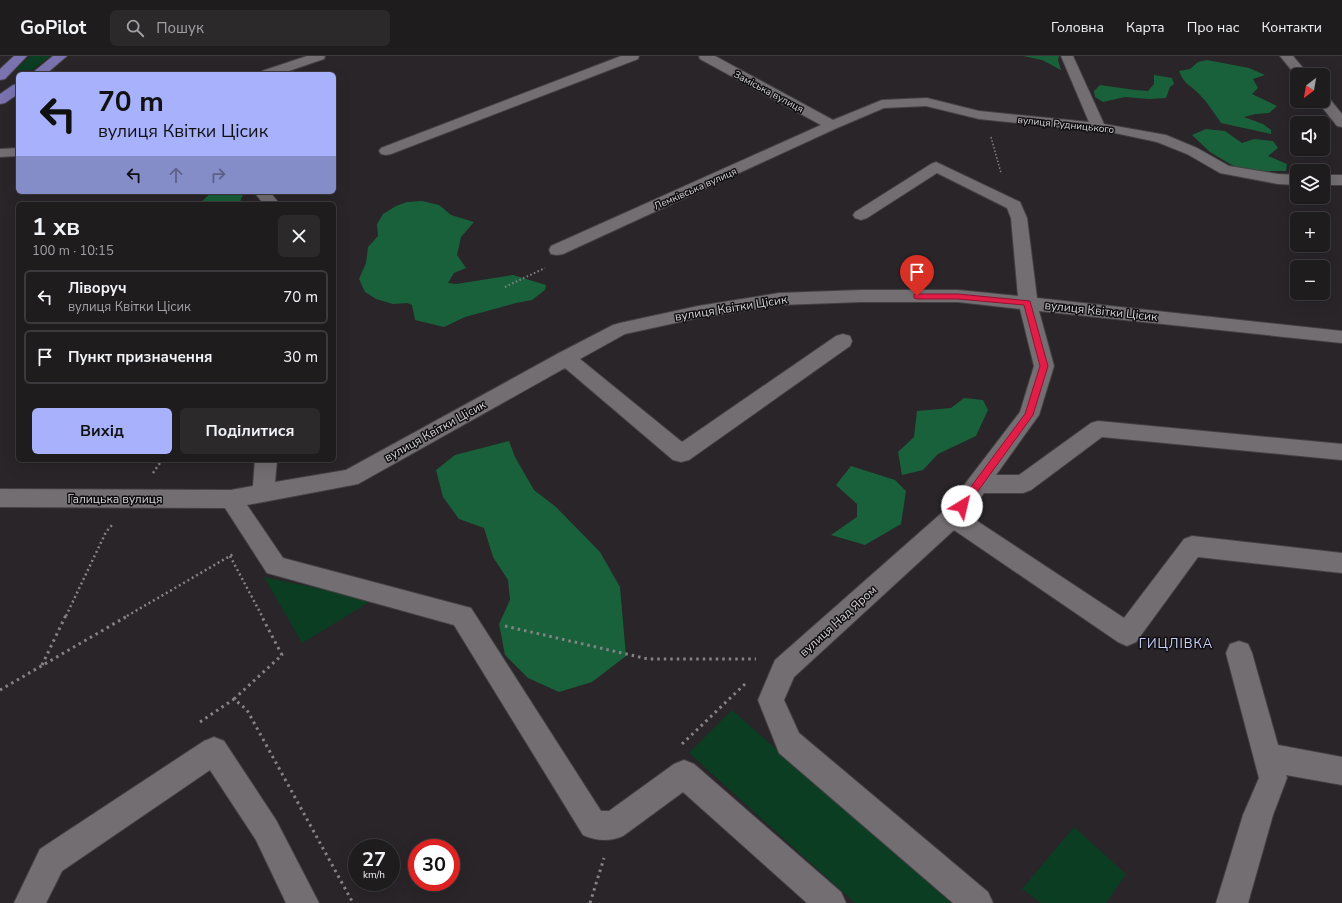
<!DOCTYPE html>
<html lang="uk">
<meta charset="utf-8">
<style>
body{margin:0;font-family:"Nunito Sans",sans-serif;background:#2c292b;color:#f1f3f6;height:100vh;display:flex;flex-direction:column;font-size:15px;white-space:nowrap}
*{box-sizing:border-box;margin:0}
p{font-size:13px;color:#a1a1a4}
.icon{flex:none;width:22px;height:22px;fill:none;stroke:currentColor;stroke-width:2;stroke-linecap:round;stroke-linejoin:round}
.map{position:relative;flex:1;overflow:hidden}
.details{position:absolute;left:16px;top:146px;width:320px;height:260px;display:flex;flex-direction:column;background:#1f1c1e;border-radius:6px;box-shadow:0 4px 16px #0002,0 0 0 1px #3c3a3c}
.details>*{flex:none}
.banner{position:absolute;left:16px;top:16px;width:320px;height:122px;border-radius:6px;box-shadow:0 4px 16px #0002,0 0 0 1px #3c3a3c;background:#a7b1fc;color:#111;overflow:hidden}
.needle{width:26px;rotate:211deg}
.buttons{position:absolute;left:1290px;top:12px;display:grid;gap:8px}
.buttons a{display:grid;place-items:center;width:40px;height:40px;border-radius:6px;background:#1f1c1e;box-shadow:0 4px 16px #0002,0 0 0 1px #3c3a3c;font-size:20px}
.speed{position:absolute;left:348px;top:783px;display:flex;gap:8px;font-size:20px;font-weight:700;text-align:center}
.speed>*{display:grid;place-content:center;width:52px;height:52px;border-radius:50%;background:#1f1c1e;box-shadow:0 4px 16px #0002,0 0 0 1px #3c3a3c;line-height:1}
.speed small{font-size:10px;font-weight:400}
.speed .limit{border:6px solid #d22;background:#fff;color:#111}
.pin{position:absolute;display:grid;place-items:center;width:34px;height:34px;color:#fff;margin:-41px -17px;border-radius:50% 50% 50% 0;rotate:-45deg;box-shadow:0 0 4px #0007}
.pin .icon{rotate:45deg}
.me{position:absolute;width:44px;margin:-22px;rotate:36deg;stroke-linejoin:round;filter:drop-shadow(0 0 3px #0008)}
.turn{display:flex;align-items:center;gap:14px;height:84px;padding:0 16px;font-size:18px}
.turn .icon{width:52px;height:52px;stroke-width:2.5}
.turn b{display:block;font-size:28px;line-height:34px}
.lanes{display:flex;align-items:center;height:38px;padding:0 16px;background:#0003;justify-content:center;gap:20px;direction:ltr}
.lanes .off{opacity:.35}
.round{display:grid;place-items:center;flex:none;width:42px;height:42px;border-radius:6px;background:#2c292b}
.summary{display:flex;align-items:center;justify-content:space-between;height:68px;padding:0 16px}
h1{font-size:24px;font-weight:700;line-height:30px}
.primary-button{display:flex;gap:8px;margin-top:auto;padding:8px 16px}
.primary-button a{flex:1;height:46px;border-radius:6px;background:#a7b1fc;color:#111;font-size:16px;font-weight:700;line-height:46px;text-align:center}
.primary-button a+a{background:#2c292b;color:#f1f3f6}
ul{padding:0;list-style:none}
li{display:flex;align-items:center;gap:12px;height:54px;margin:0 8px 6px;padding:0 8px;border:2px solid #3c3a3c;border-radius:6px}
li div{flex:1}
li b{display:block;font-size:15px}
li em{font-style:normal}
header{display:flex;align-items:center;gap:24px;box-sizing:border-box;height:56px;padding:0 20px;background:#1f1c1e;border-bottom:1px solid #3c3a3c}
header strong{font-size:19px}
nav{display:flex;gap:22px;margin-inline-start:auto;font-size:14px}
.search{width:280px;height:36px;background:#2c292b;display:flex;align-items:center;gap:10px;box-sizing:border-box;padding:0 14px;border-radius:6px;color:#a1a1a4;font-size:15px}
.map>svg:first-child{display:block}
.green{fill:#0b3d23}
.forest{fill:#19613b}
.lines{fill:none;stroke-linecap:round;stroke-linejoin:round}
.minor-casing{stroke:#444144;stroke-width:2}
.major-casing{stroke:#444144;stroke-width:2}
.path-far3{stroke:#868385;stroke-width:1.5;stroke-dasharray:1.5 2;stroke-linecap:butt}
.path-far2{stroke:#868385;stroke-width:2;stroke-dasharray:1.5 2.5;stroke-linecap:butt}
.path-far1{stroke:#868385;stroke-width:2.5;stroke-dasharray:2 3;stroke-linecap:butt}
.path{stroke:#868385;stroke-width:3;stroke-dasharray:2.5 4;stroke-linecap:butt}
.minor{fill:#736e72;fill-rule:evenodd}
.major{fill:#7a73b0;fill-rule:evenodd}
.route{fill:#e11d48;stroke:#92132f}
.labels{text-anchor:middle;stroke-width:3;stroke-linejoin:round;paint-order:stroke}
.far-street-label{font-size:10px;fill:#d6d4d6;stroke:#100e10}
.street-label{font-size:12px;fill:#d6d4d6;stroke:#100e10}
.neighbourhood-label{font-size:13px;letter-spacing:1px;fill:#cdd3fe;stroke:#100e10}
</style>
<header>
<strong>GoPilot</strong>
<div class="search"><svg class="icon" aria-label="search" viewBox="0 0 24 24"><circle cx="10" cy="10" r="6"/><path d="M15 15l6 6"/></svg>Пошук</div>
<nav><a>Головна</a><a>Карта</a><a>Про нас</a><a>Контакти</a></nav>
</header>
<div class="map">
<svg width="1342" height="847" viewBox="0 0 1342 847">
<rect width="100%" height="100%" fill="#292528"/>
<g class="green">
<path d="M30,0H50L32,14H16Z"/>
<path d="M264,521L373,544L302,587Z"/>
<path d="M732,654L951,847H855L689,697Z"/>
<path d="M1074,771L1126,818L1106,847H1041L1022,833Z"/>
</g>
<g class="forest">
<path d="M1023,0H1059L1058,4L1061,14L1042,4Z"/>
<path d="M1207,4L1249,12L1265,19L1253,23L1258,32L1252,38L1277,50L1269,57L1255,58L1244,61L1263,68L1271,74V78L1221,67C1214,57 1208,47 1200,39C1190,28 1185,30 1179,15L1190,13L1198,6Z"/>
<path d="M1154,19L1172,22L1174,28L1170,31L1166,42L1149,43L1125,41L1103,46L1095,41L1094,35L1100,29L1135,34L1148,35L1154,28Z"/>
<path d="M1206,73L1225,75L1242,87L1254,83L1273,85L1278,92L1268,100L1287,108L1286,115H1242L1210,96L1192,79Z"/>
<path d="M212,136H244L239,148H199Z"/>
<path d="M422,145L439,149L451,159L474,166L461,181L457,199L466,212L454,217L448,227L456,228L513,219L546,229L545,234L532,244L516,247L465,261L444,271L415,264L412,249L407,247L393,248L376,243L365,236L359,223L366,207L368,191L378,180L377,168L383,158L396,150L407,146Z"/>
<path d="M964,342L983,344L988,354L976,380L938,398L923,414L902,419L898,396L914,381L917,355L951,352Z"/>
<path d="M509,385L515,401L534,434L556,451L600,496L620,531L626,600L592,626L559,636L528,622L505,599L499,568L510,544L508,524L493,501L484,472L459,463L443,441L436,414L455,399Z"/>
<path d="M851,410L895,424L906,435L901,468L865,489L831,479L857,461V448L836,429Z"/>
</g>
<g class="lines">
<g class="minor-casing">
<g id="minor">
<path d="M307,0H325L324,3L280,18H260L262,15Z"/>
<path d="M621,0H639L638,3L391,98L386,99L381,98L379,95L381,92Z"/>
<path d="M699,0H715L833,64L882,44L927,42L979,55L1089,66L1061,0H1073L1104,68L1166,79L1197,92L1229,110L1278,118L1297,119V129L1278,128L1220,117L1187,98L1157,86L1115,77L979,63L926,50L884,52L837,72L563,198L557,199L551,198L549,194L551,190L821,69L700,3Z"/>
<path d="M1280,0H1293L1309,19H1297V21Z"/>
<path d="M1323,40L1328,41L1342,58V71L1337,70L1317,45H1323Z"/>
<path d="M18,92V100L0,101V93Z"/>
<path d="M936,106L1020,146L1027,162L1037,242L1342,275V287L1039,255L1054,310L1039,359L996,419H1019L1091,367L1098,365L1342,388V404L1102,381L1031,434L1023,437H984L968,459L1124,562L1184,483L1192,480L1342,497V517L1198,501L1136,586L1127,590L1118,586L954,474L794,621L784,644L799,677L988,836L993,847H953L779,697L758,644L775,604L945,454L1020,356L1034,310L1020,253L958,246H861L779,249L698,262L625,278L580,303L682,386L836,280L843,278L850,280L852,285L850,290L689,404L681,406L673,404L565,312L358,428L247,449L283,502L471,552L601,755H609L674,708L684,704L694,708L841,836L846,847H807L683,736L623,780C609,786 597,785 583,779L454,569L267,517L225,452L0,451V433L231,434L253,430L255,404H277L275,426L346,414L559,297L613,269L620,267L698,250L779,237L861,234H958L1018,240L1011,162L1007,152L937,117L867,162L861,164L855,162L853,159L855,156L931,108Z"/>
<rect x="1323" y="119" width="19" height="10"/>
<path d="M254,136H270L278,146L277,148H260L262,146Z"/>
<path d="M1239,585L1248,588L1252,597L1278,689L1342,701V729L1286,719L1287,722L1273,759L1248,847H1216L1243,759L1259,722L1226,597L1230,588Z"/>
<path d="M214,681L224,685L276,764L319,847H286L256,784L210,714L62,815L46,847H14L40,793L204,685Z"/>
</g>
</g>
<g class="major-casing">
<g id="major">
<path d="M14,0H27L5,23L0,24V13Z"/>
<path d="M53,0H67L46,18H31Z"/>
<path d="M18,28V38L5,47L0,48V38L13,29Z"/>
</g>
</g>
<path class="path-far3" d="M991,81L1001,117"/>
<path class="path-far2" d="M505,231L545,212"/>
<g class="path-far1">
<path d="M153,417L162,404"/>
<path d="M230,500L262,560"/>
<path d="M66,560L106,476L112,469"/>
<path d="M127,560L235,497"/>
</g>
<g class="path">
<path d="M505,570L648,603H756"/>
<path d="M42,609L66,559"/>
<path d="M0,634L129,559"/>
<path d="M234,643L282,599L261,559"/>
<path d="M200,666L234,643L247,654L353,847"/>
<path d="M682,688L745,628"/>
<path d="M590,847L604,802"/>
</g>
<use href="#minor" class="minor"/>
<use href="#major" class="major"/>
</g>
<path class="route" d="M914,238H958L1030,245L1048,310L1033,359L965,453H958L957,450L958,448L1025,358L1040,310L1024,249L958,243H917L914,242Z"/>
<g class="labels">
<g class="far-street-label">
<text transform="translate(769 35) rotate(28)" y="4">Заміська вулиця</text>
<text transform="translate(1066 68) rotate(6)" y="4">вулиця Рудницького</text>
<text transform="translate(695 132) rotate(-24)" y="4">Лемківська вулиця</text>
</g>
<g class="street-label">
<text transform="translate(731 252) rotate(-9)" y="4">вулиця Квітки Цісик</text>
<text transform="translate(1101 255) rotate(6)" y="4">вулиця Квітки Цісик</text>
<text transform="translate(435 375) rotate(-29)" y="4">вулиця Квітки Цісик</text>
<text x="115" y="447">Галицька вулиця</text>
<text transform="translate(838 565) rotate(-42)" y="4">вулиця Над Яром</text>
</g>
<g class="neighbourhood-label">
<text x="1176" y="592">ГИЦЛІВКА</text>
</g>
</g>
</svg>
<div class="buttons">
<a><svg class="needle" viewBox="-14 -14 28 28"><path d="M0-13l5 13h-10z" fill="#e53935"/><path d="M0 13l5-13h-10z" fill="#a1a1a4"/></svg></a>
<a><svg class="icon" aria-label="sound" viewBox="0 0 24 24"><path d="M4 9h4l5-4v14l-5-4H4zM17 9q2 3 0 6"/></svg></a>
<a><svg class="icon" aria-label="layers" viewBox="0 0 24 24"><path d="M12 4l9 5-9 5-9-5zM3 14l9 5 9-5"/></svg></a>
<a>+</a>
<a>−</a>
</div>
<div class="speed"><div>27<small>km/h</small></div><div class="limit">30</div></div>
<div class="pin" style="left:917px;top:240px;background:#d93025"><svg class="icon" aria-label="arrive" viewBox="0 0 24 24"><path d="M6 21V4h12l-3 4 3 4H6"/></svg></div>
<svg class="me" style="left:962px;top:450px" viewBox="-20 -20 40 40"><circle r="19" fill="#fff"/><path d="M0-13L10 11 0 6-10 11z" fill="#e11d48"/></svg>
<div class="banner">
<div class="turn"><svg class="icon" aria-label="left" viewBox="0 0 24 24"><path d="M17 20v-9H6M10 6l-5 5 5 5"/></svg><div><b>70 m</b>вулиця Квітки Цісик</div></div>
<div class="lanes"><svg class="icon" aria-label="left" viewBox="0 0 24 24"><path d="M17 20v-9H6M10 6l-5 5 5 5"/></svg><svg class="icon off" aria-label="ahead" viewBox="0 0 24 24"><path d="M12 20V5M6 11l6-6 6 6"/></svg><svg class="icon off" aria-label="right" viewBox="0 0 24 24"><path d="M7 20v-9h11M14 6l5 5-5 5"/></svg></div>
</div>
<section class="details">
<div class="summary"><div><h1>1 хв</h1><p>100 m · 10:15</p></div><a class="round"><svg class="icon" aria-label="close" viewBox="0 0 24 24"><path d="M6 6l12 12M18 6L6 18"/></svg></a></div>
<ul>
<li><svg class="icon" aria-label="left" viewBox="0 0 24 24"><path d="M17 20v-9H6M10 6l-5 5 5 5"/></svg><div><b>Ліворуч</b><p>вулиця Квітки Цісик</p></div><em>70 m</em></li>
<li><svg class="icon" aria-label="arrive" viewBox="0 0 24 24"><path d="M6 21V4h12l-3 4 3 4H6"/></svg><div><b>Пункт призначення</b></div><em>30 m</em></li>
</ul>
<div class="primary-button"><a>Вихід</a><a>Поділитися</a></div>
</section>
</div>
